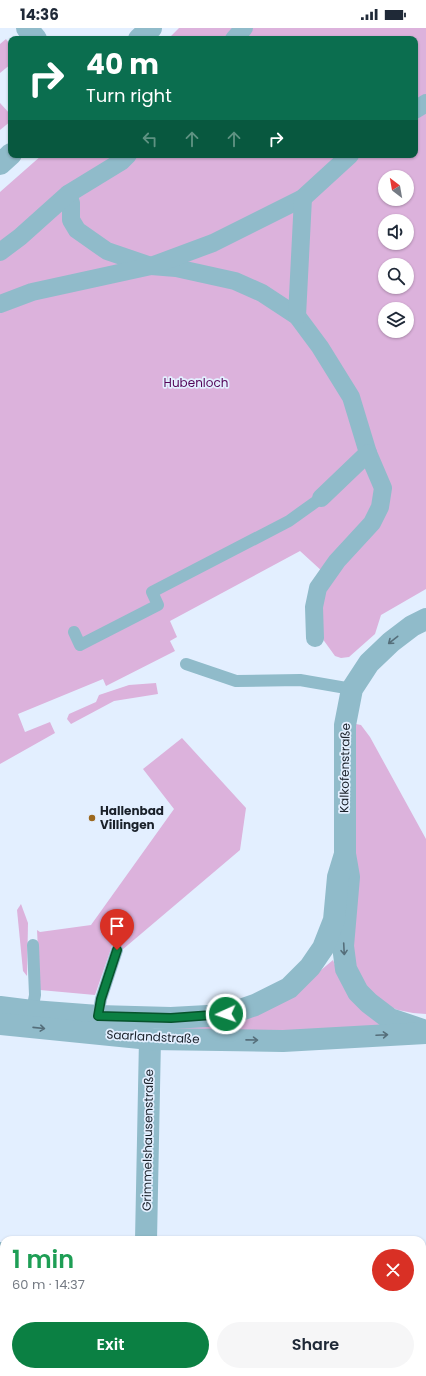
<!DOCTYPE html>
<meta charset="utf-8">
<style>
body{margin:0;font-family:Poppins,sans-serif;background:#f6f6f7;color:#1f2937;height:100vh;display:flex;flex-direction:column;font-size:15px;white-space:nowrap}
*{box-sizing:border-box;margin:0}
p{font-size:13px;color:#747a83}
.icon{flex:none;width:22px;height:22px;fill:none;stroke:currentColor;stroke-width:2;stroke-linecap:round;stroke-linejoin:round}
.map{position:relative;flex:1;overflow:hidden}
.sheet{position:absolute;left:0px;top:1208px;width:426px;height:140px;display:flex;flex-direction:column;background:#fff;border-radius:12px 12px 0 0;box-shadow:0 1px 3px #0004}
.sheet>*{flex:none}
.guide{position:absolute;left:8px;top:8px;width:410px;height:122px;border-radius:8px;box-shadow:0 1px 3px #0004;background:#0b6e4f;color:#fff;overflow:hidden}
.needle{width:26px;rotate:329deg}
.buttons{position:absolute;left:378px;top:142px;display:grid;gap:8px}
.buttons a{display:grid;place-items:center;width:36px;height:36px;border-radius:50%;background:#fff;box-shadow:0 1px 3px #0004;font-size:20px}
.pin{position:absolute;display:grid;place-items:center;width:34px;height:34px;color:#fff;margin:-41px -17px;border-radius:50% 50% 50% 0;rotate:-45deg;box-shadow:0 0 4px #0007}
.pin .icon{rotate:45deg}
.me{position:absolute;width:44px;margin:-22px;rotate:267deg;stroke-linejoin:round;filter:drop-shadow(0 0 3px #0008)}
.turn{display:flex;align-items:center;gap:14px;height:84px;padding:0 12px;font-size:18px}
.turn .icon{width:52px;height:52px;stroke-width:2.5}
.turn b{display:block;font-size:28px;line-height:34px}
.lanes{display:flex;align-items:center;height:38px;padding:0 12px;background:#0003;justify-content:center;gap:20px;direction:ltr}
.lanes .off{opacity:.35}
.round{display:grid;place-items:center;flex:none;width:42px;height:42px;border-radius:21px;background:#f6f6f7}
.headline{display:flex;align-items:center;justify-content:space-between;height:68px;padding:0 12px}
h1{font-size:24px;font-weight:600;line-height:30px;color:#1e9e55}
.action{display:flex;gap:8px;margin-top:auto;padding:8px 12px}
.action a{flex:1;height:46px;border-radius:24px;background:#0b8043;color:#fff;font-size:16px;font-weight:600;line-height:46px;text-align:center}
.action a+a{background:#f6f6f7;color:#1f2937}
.status{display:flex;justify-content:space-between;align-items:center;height:28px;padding:0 20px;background:#fff;direction:ltr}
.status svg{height:11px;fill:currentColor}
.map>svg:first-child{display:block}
.green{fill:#dcb2dc;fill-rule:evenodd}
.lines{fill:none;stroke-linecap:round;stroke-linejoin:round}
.service{stroke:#90bbca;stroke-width:12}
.pedestrian{stroke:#90bbca;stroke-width:18}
.minor{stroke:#90bbca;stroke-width:22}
.tertiary{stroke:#90bbca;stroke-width:22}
.oneway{stroke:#556e7a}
.route-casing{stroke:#07532c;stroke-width:10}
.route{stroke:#0b8043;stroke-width:7}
.poi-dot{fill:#9c681f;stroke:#e3efff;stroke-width:1.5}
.labels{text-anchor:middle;stroke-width:3.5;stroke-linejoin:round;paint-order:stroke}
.park-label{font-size:12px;fill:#550659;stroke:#e3efff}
.street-label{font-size:12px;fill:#1a212a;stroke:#e3efff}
.poi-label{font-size:12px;font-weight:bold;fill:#1a212a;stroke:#e3efff;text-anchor:start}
</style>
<div class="status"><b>14:36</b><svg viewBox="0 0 49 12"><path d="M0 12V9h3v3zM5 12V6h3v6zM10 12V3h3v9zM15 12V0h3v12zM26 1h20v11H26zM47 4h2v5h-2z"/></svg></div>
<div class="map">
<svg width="426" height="1348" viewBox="0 0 426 1348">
<rect width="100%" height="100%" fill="#e3efff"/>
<g class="green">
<path d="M179,0H426V561L381,587L375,606L349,629L341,630L335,628L322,610L323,544L300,523L170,593L177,609L170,613L175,623L106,658L103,651L18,686L25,704L50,694L55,705L0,736V164L42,127H415V11H168ZM385,149H407V171H385ZM385,193H407V215H385ZM385,237H407V259H385ZM385,281H407V303H385Z"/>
<path d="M6,11L11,18V36L0,45V16Z"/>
<path d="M0,75L11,87V93L0,102Z"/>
<path d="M156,655L158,666L114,673L71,696L67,691L69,686L96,674L99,667L129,657Z"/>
<path d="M356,696L361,697L370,709L426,811V986L413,985L398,982L383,976L372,968L355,945L349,909L356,835Z"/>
<path d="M182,710L246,780L240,822L122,922L113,915L95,967L40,962L37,902L40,904L91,897L174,781L143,741Z"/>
<path d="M21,876L28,895L27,948L23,943L17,882Z"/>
<path d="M333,932L342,955L385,998L289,1004H214L111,996L172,997L301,959Z"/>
</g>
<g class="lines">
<g class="service">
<path d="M74,604L80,617L158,577L152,564L289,493L321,470"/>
<path d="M186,636L236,653L300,652L352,661"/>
<path d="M32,983L35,967L33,917"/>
<path d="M98,988L101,971L117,922"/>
</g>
<g class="pedestrian">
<path d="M234,11L244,0"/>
<path d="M415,82L426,75"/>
<path d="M68,166L71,175V192L77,202L107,223L151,238L176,240L235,253L262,265L297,288L320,319L351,369L368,425L383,460L380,479L372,495L337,533L318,560L314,579L315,610"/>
<path d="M0,224L20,209L68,166L122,133L128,127"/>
<path d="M0,276L32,264L151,238L213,215L303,170L350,127"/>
<path d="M297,288L303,170"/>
<path d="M321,470L368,425"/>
</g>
<g class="minor">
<path d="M27,0L36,11"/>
<path d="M345,826L349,849L343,918L346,941L358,964L369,975L390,991L426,1003"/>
<path d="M146,1212L150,1011"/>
<path d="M0,1225L4,1226"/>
<path d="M422,1260L426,1259"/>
<path d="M157,1344L158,1348"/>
</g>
<g class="tertiary">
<path d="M139,11L151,0"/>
<path d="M0,136L11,126"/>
<path d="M0,979L32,983L98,988L171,990L226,987L255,977L289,960L310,939L323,920L334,892L338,849L345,826V697L352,661L369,635L391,614L412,598L426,591"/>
<path d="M0,996L150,1011L283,1013L426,1005"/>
</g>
</g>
<defs><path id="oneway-shaft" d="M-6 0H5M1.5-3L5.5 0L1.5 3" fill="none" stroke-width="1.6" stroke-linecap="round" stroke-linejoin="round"/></defs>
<g class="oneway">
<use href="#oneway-shaft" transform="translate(393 612) rotate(142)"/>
<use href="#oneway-shaft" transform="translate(344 921) rotate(87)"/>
<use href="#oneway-shaft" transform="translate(39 1000) rotate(6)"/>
<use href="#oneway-shaft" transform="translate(382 1007) rotate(-3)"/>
<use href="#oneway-shaft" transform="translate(252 1012) rotate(1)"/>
</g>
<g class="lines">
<g class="route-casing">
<path id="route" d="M117,922L101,971L98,988L171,990L226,986"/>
</g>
<use href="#route" class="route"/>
</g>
<circle class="poi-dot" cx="92" cy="790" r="4"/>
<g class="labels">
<g class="park-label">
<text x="196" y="359">Hubenloch</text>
</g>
<g class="street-label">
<text transform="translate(345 740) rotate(-89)" y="4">Kalkofenstraße</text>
<text transform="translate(153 1009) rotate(3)" y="4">Saarlandstraße</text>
<text transform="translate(148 1112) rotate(-89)" y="4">Grimmelshausenstraße</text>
</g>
<g class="poi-label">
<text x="100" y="787">Hallenbad<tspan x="100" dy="14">Villingen</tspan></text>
</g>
</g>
</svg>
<div class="buttons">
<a><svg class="needle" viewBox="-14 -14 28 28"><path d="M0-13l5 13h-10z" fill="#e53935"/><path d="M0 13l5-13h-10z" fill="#747a83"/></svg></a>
<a><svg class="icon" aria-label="sound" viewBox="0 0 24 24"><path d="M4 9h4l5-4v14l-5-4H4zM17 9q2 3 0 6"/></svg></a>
<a><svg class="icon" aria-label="search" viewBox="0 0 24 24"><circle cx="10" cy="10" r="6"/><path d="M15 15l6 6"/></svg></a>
<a><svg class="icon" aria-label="layers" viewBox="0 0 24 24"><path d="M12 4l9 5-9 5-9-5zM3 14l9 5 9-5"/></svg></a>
</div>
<div class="pin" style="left:117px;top:922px;background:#d93025"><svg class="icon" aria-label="arrive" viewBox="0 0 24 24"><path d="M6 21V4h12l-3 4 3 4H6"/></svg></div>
<svg class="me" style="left:226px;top:986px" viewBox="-20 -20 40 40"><circle r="17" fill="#0b8043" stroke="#fff" stroke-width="3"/><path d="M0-11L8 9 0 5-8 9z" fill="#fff"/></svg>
<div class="guide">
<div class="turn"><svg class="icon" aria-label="right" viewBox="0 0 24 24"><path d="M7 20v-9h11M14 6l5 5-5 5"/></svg><div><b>40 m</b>Turn right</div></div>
<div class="lanes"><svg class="icon off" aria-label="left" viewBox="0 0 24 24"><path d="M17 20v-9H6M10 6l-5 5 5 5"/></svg><svg class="icon off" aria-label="ahead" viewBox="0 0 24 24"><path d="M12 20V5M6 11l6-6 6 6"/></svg><svg class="icon off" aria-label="ahead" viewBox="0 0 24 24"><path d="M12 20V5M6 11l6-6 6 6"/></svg><svg class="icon" aria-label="right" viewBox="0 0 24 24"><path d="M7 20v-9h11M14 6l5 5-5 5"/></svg></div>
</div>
<section class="sheet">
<div class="headline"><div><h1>1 min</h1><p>60 m · 14:37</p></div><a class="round" style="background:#d93025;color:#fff"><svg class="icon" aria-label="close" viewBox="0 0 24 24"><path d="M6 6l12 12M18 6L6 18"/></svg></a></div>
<div class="action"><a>Exit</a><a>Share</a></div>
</section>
</div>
